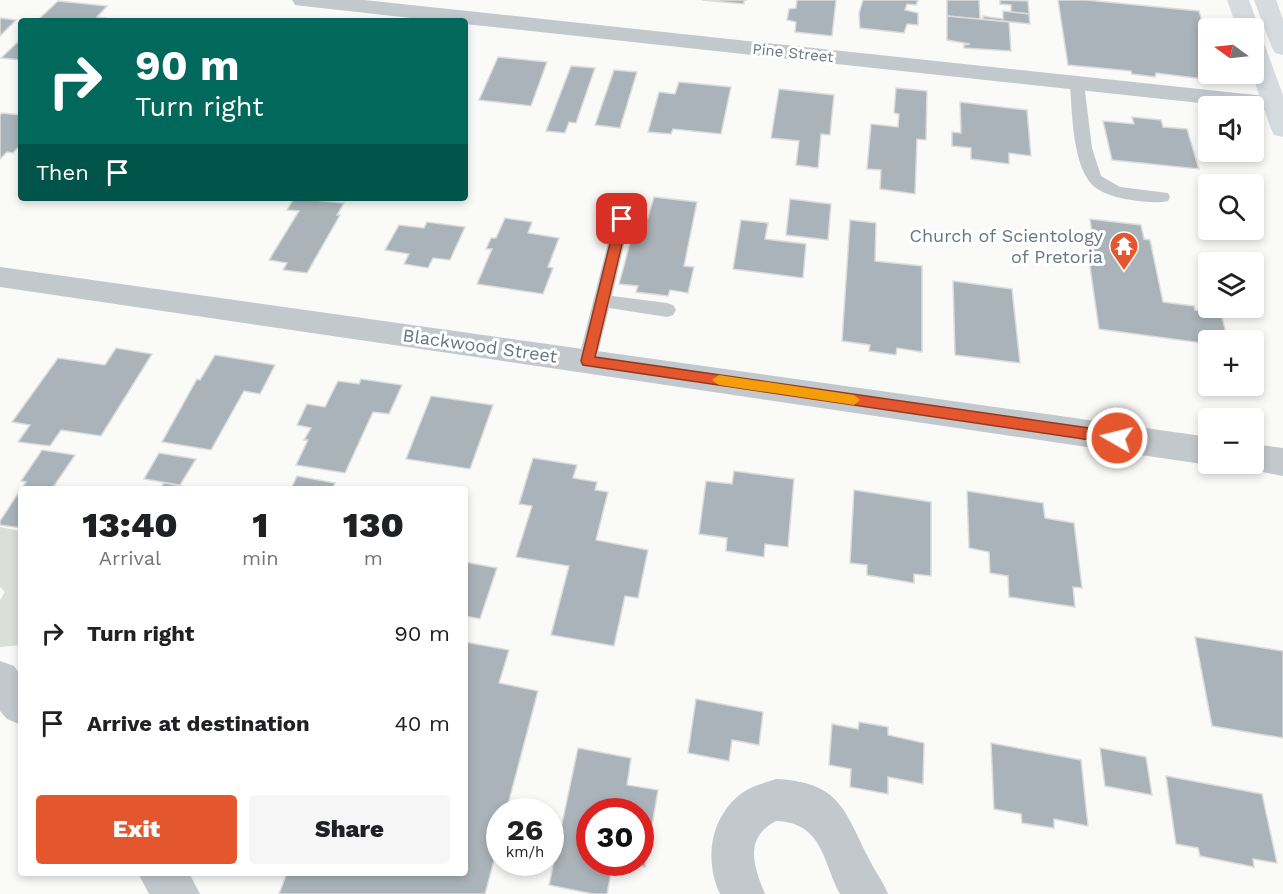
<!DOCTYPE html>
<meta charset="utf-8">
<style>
body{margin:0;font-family:"Work Sans",sans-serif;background:#f6f6f6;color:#202124;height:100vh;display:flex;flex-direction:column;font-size:22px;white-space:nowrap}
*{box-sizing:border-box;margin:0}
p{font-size:20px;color:#757577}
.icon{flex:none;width:33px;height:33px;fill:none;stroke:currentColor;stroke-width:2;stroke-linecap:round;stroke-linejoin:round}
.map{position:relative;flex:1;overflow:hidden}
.sheet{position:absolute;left:18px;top:486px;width:450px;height:390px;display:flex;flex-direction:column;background:#fff;border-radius:6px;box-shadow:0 3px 9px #0003}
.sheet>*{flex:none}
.guide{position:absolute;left:18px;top:18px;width:450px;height:183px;border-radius:6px;box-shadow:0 3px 9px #0003;background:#00695c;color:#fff;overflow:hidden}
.needle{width:39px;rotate:285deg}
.controls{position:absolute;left:1198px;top:18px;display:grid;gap:12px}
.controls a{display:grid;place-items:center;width:66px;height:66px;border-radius:6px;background:#fff;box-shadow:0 3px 9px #0003;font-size:30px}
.speed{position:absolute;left:486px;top:798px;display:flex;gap:12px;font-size:30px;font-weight:700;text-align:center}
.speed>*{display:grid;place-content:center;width:78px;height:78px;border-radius:50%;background:#fff;box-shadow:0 3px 9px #0003;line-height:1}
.speed small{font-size:15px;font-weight:400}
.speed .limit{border:9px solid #d22;background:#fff;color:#111}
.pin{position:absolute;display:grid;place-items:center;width:51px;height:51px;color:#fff;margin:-26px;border-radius:12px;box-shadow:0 3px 9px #0006}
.me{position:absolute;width:66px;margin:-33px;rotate:278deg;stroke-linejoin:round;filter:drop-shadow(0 0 4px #0008)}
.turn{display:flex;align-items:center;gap:21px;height:126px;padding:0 18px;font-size:27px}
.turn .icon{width:78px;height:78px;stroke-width:2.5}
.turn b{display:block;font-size:42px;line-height:51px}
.then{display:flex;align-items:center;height:57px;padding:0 18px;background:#0003;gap:12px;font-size:22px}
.eta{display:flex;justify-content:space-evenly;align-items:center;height:102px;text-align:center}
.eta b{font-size:36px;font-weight:800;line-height:42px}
.action{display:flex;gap:12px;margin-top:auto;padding:12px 18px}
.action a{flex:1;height:69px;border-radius:6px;background:#e4572e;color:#fff;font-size:24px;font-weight:800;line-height:69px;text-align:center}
.action a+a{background:#f6f6f6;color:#202124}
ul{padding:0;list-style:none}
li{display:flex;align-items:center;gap:18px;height:90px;padding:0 18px}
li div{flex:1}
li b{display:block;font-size:22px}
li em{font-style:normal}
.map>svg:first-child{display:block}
.green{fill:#dadfd7}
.building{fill:#aab3b9;stroke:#dcdcda;stroke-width:1.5}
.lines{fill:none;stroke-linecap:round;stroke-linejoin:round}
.lane{fill:#c3c8cc;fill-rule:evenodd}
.street{fill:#c3c8cc;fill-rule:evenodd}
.secondary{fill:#d6dbdf;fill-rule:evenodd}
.route{fill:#e4572e;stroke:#94391e;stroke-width:1.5}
.slow{fill:#f59e0b}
.labels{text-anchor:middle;stroke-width:6;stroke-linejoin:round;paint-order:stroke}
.far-street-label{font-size:15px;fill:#657683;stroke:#fff}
.poi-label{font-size:18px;fill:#657683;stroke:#fff;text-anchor:end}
.street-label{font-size:18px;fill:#657683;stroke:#fff}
</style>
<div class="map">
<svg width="1283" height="894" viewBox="0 0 1283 894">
<rect width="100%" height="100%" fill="#fafaf8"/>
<path class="green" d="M0,527L21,531V645L0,647V600L5,592L0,587Z"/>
<g class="building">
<path d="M702,0H747H744V4Z"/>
<path d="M797,0H836L832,36L795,32L796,22L787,20L789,9L796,8Z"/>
<path d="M863,0H918L916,5L907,4L905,10L918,13V25L907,24L904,33L860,28L859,13Z"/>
<path d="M947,0H979L980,19L947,16Z"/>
<path d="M1000,0L1028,1L1029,14L1011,12V5L1000,4Z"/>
<path d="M1058,0H1086L1199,11L1207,39L1209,40V74H1217L1219,81L1156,73L1155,77L1132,74L1131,71L1068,65Z"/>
<path d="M58,1L107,6L97,17L106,18L103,21H37Z"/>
<path d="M1003,11L1029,14L1030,24L983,19V16L1003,19Z"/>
<path d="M947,16L1009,22L1011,51L964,48V45L970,44L947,40Z"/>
<path d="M0,18L16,20L0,36Z"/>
<path d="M21,39V60L1,58Z"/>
<path d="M498,57L547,62L531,106L479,100Z"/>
<path d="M571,66L595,68L576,123L569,122L565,133L546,131Z"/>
<path d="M614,70L637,72L620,128L595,125Z"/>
<path d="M679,82L731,87L721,134L673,129L671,134L648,132L659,92L675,94Z"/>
<path d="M896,88L927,91L926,140L917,139L915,194L880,189L881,170L867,169L871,124L898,127L899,114L894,113Z"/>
<path d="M779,89L834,95L830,135L821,134L818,168L796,165L799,141L771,138Z"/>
<path d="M960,102L1027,110L1031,156L1009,153V164L971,159V148L952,146V132L961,133Z"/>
<path d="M2,113L21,115V144L13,153L7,152L0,159V115Z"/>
<path d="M1132,117L1161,120L1163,127L1187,129L1199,169L1112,160L1103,121L1134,124Z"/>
<path d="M654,197L697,202L684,266L694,267L688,293L670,290L668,296L636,292L638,286L619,284L637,217L648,218Z"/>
<path d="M294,198L344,203L337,215H340L307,273L283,270L287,263L269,260L299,211L287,210Z"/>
<path d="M790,199L831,204L828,240L786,235Z"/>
<path d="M505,218L532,222L528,233L559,238L548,267L553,268L543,294L477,284L492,249H486L491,238H496Z"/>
<path d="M1090,219L1141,225L1144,239L1150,240L1163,302L1194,306L1195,310L1221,314L1228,340H1209V344L1099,329L1085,232L1092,233Z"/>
<path d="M741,220L768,223L765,239L806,244L803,278L733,269Z"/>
<path d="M850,220L876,223L875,261L922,266V352L897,348L896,355L869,351L870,345L842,341Z"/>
<path d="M427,222L465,227L450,260L433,258L428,268L404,264L409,254L385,250L399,225L424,228Z"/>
<path d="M953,281L1012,289L1020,363L955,355Z"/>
<path d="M116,348L152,354L101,436L61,430L50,446L18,442L30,425L12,422L58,358L105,365Z"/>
<path d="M215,355L275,365L260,394L244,391L211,450L162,442L197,379L200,380Z"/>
<path d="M361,379L402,385L389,414L373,412L345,473L296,465L308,440H304L311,428L297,425L307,404L325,407L338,381L359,384Z"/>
<path d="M431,396L493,405L470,469L406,459Z"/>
<path d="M42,450L75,455L54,486L73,489H21L26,482L21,481Z"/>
<path d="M159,453L196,459L180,485L144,479Z"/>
<path d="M533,458L577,465L573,478L597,482L595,490L608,492L596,540L648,550L638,598L625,596L614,646L551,635L569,566L516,557L532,506L519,504Z"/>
<path d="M734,471L794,479L788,547L765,544L764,557L726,551L727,538L699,534L706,481L732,484Z"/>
<path d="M297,476L335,483L332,489H291Z"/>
<path d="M164,483L197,489H160Z"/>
<path d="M21,489V528L0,525V521Z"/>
<path d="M854,490L931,502V576L914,574V583L867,575V565L850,563Z"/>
<path d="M967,491L1043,503L1045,518L1074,523L1082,588L1073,587L1075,607L1009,597L1008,576L990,573L989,552L969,548Z"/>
<path d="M465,562L497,568L480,619L465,616Z"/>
<path d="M1195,637L1283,651V738L1212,726Z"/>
<path d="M465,642L509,650L499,683L538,691L506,812H500V838L485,894H279L287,873H465Z"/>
<path d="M696,699L763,712L759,745L732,740L729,761L688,753Z"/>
<path d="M859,722L888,727V735L924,743L923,784L888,777V794L850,787L851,769L829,765L832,724L858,729Z"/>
<path d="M991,743L1081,760L1088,826L1054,819V828L1022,823L1021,814L994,809Z"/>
<path d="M578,748L631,758L627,785L658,790L645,867L624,862H640V812H590V862H613L607,894H593L549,885Z"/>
<path d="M1100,748L1146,757L1152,795L1105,786Z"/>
<path d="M1166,776L1262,794L1277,863L1253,859L1254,867L1200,856L1198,848L1176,844Z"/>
</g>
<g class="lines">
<g class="lane">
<path d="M1077,79L1084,83L1092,148L1101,176L1120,187L1168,193L1170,197L1168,201C1156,204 1142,201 1131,200C1119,198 1106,195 1096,188C1072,171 1072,110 1070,83Z"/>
<path d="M622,213L628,215L630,219L612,296L667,303L673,305L676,310L673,315L667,317L609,308L596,361L593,366L587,368L581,366L578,361L614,219L616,215Z"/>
</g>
<g class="street">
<path d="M292,0H364L1283,98V112L1254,109V106H1228L465,24V21H438L303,6L295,5Z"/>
<path d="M0,267L1209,437V464H1213L1209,465L0,287Z"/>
<path d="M1254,444L1283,448V476L1242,468L1240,464H1254Z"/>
<path d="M0,661L14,666L21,675V725L7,719L0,711Z"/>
<path d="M776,779C839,782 844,809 868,857C874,870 883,881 888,894H840C822,860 823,823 776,821C743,838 754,867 765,894H720C704,860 710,817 742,793C751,786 765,783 776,779Z"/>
<path d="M138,873H189L200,894H149Z"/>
</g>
<g class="secondary">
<path d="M1227,0H1249L1259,28L1256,33H1254V28H1237Z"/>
<path d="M1254,0H1276L1283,19V55L1275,53L1272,48Z"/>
<path d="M1254,39L1262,41L1265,46L1283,95V137L1274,135L1271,129L1252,74H1254Z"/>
</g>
</g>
<path class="route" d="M622,215L628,219L595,357L1117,432L1124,438L1117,444L583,365L581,361L616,219Z"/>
<path class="slow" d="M719,375L854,395L860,400L854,405L719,385L712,380Z"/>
<defs>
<g id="temple-pin" transform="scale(1.5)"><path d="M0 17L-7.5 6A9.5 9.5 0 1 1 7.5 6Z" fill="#e4572e" stroke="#fff"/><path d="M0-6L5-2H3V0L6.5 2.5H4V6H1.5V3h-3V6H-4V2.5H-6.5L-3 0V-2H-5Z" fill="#fff"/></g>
</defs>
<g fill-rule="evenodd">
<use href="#temple-pin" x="1124" y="246"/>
</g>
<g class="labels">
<g class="far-street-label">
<text transform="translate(793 53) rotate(6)" y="5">Pine Street</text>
</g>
<g class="poi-label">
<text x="1103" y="242">Church of Scientology<tspan x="1103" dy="21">of Pretoria</tspan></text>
</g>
<g class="street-label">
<text transform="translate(480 346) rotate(8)" y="6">Blackwood Street</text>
</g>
</g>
</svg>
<div class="controls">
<a><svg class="needle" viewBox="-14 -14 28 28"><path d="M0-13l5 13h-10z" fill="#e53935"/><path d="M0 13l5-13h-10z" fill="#757577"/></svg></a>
<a><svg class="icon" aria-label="sound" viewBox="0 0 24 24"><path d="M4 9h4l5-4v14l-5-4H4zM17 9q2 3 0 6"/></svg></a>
<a><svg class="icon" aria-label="search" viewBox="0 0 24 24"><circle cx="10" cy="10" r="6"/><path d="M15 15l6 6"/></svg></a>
<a><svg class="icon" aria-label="layers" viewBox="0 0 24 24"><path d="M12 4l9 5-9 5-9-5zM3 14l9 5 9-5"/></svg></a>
<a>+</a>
<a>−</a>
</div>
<div class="speed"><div>26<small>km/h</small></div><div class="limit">30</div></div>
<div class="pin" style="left:622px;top:219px;background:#d93025"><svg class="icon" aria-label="arrive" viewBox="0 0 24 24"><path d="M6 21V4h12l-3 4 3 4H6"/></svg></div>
<svg class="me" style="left:1117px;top:438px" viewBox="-20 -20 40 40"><circle r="17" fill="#e4572e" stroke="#fff" stroke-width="3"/><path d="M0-11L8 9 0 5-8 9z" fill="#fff"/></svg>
<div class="guide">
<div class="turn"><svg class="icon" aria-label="right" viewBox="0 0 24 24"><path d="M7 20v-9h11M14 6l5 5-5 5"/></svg><div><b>90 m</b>Turn right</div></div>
<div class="then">Then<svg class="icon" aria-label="arrive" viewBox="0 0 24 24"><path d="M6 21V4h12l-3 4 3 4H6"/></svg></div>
</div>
<section class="sheet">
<div class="eta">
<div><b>13:40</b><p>Arrival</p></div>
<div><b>1</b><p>min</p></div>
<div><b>130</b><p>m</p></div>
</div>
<ul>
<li><svg class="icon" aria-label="right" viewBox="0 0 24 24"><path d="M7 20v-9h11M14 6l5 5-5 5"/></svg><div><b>Turn right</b></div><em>90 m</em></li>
<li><svg class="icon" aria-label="arrive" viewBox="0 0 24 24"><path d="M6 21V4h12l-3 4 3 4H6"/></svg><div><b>Arrive at destination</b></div><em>40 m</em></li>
</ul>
<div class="action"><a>Exit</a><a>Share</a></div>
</section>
</div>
